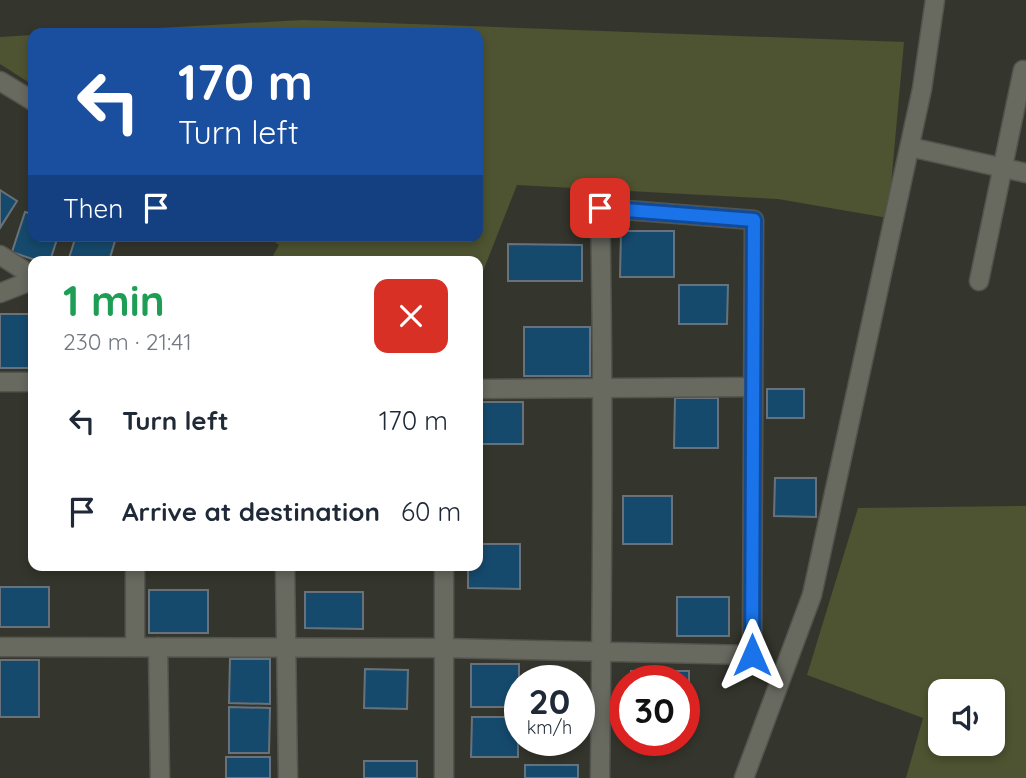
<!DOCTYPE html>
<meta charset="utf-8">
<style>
body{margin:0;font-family:Quicksand,sans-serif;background:#f2f2f3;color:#1f2937;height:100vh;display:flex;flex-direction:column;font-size:26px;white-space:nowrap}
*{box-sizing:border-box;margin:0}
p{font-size:23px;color:#747a83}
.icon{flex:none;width:38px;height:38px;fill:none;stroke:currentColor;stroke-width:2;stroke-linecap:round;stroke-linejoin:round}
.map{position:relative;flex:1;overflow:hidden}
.side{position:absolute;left:28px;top:256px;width:455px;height:315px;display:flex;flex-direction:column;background:#fff;border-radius:14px;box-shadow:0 4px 10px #0003}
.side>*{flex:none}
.banner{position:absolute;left:28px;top:28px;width:455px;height:214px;border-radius:14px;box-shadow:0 4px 10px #0003;background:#1a4fa0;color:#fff;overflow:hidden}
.buttons{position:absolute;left:928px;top:679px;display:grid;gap:14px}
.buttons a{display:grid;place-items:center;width:77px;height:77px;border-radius:14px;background:#fff;box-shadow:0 4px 10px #0003;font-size:35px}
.speed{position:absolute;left:504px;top:665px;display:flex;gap:14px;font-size:35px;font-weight:700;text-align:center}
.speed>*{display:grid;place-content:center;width:91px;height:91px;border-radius:50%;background:#fff;box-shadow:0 4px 10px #0003;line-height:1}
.speed small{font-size:18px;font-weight:400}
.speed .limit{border:10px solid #d22;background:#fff;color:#111}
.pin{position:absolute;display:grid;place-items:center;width:60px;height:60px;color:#fff;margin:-30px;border-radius:14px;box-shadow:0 4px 10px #0006}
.me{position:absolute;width:77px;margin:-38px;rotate:0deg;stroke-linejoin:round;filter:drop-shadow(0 0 5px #0008)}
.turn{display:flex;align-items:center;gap:24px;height:147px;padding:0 35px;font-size:32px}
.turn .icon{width:91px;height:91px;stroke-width:2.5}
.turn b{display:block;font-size:49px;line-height:60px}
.then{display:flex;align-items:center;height:66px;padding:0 35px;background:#0003;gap:14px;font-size:26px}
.round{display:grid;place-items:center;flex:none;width:74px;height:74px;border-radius:14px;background:#f2f2f3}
.overview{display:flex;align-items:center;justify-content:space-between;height:119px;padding:0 35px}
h1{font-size:42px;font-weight:800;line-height:52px;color:#1e9e55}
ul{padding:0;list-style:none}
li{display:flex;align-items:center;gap:21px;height:91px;padding:0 35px}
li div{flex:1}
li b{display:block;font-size:26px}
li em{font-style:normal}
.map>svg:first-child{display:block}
.green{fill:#4e5331;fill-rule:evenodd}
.building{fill:#164a6d;stroke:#69727a;stroke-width:2}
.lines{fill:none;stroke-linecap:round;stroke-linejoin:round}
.street-casing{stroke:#53544d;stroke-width:21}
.street{stroke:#686a60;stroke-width:18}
.route-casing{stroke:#114b97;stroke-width:18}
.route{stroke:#1a73e8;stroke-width:12}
</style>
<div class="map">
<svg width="1026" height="778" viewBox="0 0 1026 778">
<rect width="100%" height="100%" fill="#34362d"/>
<g class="green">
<path d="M303,20L904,42L888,218L778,199L517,185L478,284V261H270L279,245L266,236H478V33H70Z"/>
<path d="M33,35V85L0,64V37Z"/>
<path d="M1026,506V778H906L923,718L807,675L858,508ZM940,691H992V744H940Z"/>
</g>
<g class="building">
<path d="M0,190L17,201L0,228Z"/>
<path d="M25,212L33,214V236H58L50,261H38L12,252Z"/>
<path d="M621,231H674V277H620Z"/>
<path d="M76,236H101L115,241L109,261H68Z"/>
<path d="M508,244L582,245V281H508Z"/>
<path d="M679,285H728L727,324H679Z"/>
<rect x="0" y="314" width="33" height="54"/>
<rect x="524" y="327" width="66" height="49"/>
<rect x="767" y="389" width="37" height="29"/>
<path d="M675,398H718V448H674Z"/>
<rect x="478" y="402" width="45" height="42"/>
<path d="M775,478H816V517L774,516Z"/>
<rect x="623" y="496" width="49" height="48"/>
<path d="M478,544H520V589L468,588V565H478Z"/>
<rect x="0" y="587" width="49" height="40"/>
<rect x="149" y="590" width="59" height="43"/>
<path d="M305,592H363V629L305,628Z"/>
<rect x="677" y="597" width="52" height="39"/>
<path d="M230,659H270V704L229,703Z"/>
<rect x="0" y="660" width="39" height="57"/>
<rect x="471" y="664" width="48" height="43"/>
<path d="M365,669L408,670L407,709L364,708Z"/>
<path d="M631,671H689V730H684V681H631Z"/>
<path d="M229,707L270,708L269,753H229Z"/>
<path d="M472,717H518V757H471Z"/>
<rect x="226" y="757" width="44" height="21"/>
<rect x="364" y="761" width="53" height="17"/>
<rect x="525" y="765" width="53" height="13"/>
</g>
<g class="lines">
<g class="street-casing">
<g id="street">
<path d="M0,81L33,101"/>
<path d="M910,147L1026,173"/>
<path d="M0,255L28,273V282L0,293"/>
<path d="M979,281L1023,70"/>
<path d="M0,382H33"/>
<path d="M478,389L753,387"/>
<path d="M285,565L288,778"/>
<path d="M0,647L444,648L752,655L754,220L600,208C604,398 602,588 600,778"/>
<path d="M135,647V565"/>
<path d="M158,647L160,778"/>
<path d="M444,778V565"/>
<path d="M744,778L812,595L922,89L935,0"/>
</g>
</g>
<use href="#street" class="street"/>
</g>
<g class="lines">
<g class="route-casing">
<path id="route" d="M600,208L754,220L752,655"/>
</g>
<use href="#route" class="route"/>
</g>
</svg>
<div class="buttons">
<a><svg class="icon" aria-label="sound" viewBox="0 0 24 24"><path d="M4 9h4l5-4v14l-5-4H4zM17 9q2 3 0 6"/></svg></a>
</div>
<div class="speed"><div>20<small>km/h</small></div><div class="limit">30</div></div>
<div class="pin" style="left:600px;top:208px;background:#d93025"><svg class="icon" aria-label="arrive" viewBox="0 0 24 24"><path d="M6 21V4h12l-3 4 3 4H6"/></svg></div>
<svg class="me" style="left:752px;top:655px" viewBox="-20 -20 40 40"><path d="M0-17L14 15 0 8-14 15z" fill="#1a73e8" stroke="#fff" stroke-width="4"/></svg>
<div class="banner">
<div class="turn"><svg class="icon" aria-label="left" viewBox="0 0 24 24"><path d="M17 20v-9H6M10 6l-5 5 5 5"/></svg><div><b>170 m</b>Turn left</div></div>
<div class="then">Then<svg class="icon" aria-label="arrive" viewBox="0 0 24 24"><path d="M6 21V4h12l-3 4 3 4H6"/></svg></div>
</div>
<section class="side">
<div class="overview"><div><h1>1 min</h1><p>230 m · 21:41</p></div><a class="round" style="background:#d93025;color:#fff"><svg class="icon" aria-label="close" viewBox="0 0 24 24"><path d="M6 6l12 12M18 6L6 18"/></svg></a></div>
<ul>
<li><svg class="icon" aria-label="left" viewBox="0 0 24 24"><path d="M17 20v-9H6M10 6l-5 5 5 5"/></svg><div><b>Turn left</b></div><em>170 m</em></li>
<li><svg class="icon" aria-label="arrive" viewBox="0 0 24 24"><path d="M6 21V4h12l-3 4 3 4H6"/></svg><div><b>Arrive at destination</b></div><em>60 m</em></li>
</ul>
</section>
</div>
